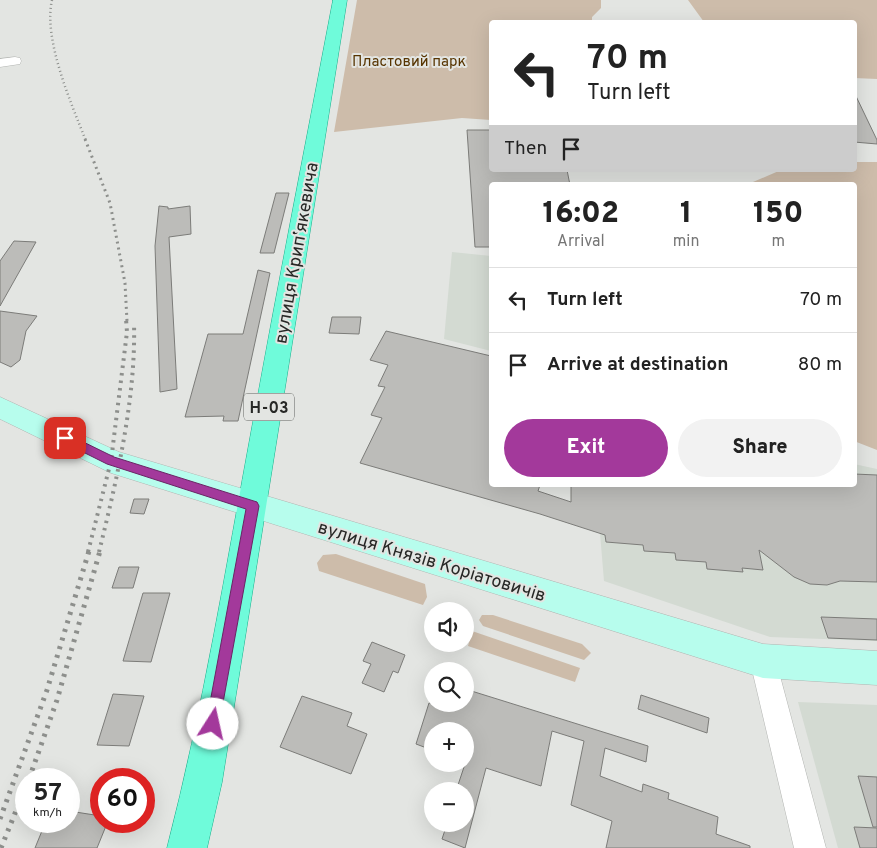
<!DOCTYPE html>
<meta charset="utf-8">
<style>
body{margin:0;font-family:Overpass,sans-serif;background:#f2f2f2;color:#222;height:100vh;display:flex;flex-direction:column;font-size:19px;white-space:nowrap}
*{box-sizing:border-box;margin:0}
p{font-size:16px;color:#767676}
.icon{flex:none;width:28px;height:28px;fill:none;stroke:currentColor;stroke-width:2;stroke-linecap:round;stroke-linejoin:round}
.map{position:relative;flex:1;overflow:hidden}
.details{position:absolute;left:489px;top:182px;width:368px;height:305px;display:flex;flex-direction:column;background:#fff;border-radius:5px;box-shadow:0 5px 20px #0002}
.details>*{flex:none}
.banner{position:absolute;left:489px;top:20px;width:368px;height:152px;border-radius:5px;box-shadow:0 5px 20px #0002;background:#fff;color:#222;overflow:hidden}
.tools{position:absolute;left:424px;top:602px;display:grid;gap:10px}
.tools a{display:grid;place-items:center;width:50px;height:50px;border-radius:50%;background:#fff;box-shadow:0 5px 20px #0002;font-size:25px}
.speed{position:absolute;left:15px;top:768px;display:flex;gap:10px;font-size:25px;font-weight:700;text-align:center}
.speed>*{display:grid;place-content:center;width:65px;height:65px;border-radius:50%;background:#fff;box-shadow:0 5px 20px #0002;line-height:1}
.speed small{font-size:12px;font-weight:400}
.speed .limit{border:8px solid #d22;background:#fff;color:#111}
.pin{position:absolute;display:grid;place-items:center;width:42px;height:42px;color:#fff;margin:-21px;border-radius:10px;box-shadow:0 2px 8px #0006}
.me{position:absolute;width:55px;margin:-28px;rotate:10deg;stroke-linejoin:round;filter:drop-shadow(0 0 4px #0008)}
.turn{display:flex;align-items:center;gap:18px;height:105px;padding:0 15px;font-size:22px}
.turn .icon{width:65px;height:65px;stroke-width:2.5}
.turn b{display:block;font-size:35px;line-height:42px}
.then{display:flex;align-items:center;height:48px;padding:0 15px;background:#0003;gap:10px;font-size:19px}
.eta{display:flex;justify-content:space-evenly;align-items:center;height:85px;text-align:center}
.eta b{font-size:30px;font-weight:800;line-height:35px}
.cta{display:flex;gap:10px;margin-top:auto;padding:10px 15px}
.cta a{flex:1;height:58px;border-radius:30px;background:#a3399b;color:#fff;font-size:20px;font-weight:800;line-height:58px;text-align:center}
.cta a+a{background:#f2f2f2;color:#222}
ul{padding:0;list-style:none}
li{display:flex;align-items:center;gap:15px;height:65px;padding:0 15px;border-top:1px solid #e0e0e0}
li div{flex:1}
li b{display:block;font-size:19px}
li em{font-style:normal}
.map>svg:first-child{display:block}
.built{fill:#d3dad2}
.green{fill:#cdbcaa}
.building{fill:#bcbcb9;stroke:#7c7c79}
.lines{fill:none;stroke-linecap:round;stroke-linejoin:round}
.minor-casing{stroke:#b2b4b1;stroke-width:1}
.secondary-casing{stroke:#b2b4b1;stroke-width:1}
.primary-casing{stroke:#17af8b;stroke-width:1}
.minor{fill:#fff;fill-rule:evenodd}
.secondary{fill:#b7fded;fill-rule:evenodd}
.primary{fill:#6ffbda;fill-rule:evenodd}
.rail-far3{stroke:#8d8f8c;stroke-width:2.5;stroke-dasharray:1 3;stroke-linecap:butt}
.rail-far2{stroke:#8d8f8c;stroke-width:3;stroke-dasharray:2 4;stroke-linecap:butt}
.rail-far1{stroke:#8d8f8c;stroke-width:4;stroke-dasharray:2.5 5;stroke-linecap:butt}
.rail{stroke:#8d8f8c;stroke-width:5;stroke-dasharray:3 6;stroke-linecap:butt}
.route{fill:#a3399b;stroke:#6a2565}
.labels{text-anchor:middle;stroke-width:4;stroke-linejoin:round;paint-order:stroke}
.far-park-label{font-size:15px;fill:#573400;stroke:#e3e5e2}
.shield{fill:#e3e5e2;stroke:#5f615e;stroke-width:1}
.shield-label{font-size:16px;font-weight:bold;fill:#272826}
.street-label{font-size:18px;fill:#272826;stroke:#e3e5e2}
</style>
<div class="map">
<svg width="877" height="848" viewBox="0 0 877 848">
<rect width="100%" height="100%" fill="#e3e5e2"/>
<g class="built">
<path d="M452,252L491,256V351L444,339Z"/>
<path d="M854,464L877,469V641L770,637L604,581L596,485H854Z"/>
<path d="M798,702L877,705V848H838Z"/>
</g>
<g class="green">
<path d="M357,0H601V8L592,17V22H491V120L462,118L334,132Z"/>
<path d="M688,0H877V79L854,78V22H704Z"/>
<path d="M854,162H877V450L854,441V185H746L781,170H854Z"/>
<path d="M336,554L425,584L427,597L423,605L319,571L317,563L323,555Z"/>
<path d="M482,615H493L582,644L591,653L584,660L483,626L479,620Z"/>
<path d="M472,631L580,668L575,682L468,646Z"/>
</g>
<g class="building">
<path d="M854,92L877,140V144L854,142Z"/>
<path d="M467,130H491V170H567L570,185H491V247H475Z"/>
<path d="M276,193H289L274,253H260Z"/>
<path d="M159,206L168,207V209L190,206L191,234L169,237L177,389L160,392L155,246Z"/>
<path d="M14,241L36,242L0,306V261Z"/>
<path d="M258,270L270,273L238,421H223L224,416L185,417L208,334H243Z"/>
<path d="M0,311L37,316L26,331L20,360L11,367L0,362Z"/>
<path d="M332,317H361L359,334L329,333Z"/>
<path d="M386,331L491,356V485H540L538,491L571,502V485H854V474L877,475V582L840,581L827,585L810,584L794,577L759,550L763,570L742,568L743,572L707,569L706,562L676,560L675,553L644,551L643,545L606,542L605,535L540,514L360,463L382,418L371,415L385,387L378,386L388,365L370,360Z"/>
<path d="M134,499H149L144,514L130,513Z"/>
<path d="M119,567H139L133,588H112Z"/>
<path d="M143,593H170L151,662L123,661Z"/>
<path d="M821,617L877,619V640L828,638Z"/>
<path d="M372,642L405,655L398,673L393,671L384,692L362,683L371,664L363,661Z"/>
<path d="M465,689L648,746L646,762L605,748L600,776L642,792L643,784L669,793L668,799L718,817L716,834L750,846V848H606L612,821L571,805L584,741L552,731L541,786L486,768L465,848L442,839L447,824H465V791H456L465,764V731H432V750L416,744L429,703L465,704Z"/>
<path d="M113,694L144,696L129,746L97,745Z"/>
<path d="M641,695L709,718L707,733L638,709Z"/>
<path d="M302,696L352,713L347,726L367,734L351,774L280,747Z"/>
<path d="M858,776L877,777V827H873Z"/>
<path d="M69,811L101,816V821H108L97,848H35L46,821H69Z"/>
<path d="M854,827L877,828V848H860Z"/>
</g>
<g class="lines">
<g class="minor-casing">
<g id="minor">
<path d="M15,57L20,58L21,61L20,64L0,67V59Z"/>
<path d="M763,648L772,652L776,661L826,848H794L750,661L754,652Z"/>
</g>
</g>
<g class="secondary-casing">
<path id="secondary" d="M0,397L119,452L763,644L877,651V685L763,678L111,473L0,419Z"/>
</g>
<g class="primary-casing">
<path id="primary" d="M333,0H347L222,782L207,848H167C203,709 226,567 252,427C278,284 306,142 333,0Z"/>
</g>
<use href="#minor" class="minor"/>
<use href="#secondary" class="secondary"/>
<use href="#primary" class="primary"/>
<path class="rail-far3" d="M52,0C43,39 71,103 86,141"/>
<path class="rail-far2" d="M85,139L110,203L125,283L127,321"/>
<g class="rail-far1">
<path d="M88,552L111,461L127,332L126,319"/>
<path d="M99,552C117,479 136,398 134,323"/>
</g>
<g class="rail">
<path d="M29,779L57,700L100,551"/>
<path d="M0,819L47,690L89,551"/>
<path d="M1,848L26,786"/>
</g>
</g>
<path class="route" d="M65,433L114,457L257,502L259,506L218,730L213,732L208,730L206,724L246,509L107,464L61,441L59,438L61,434Z"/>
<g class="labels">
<g class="far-park-label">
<text x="409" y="66">Пластовий парк</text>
</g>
<rect class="shield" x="244" y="393.5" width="50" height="27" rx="4"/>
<g class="shield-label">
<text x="269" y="413">Н-03</text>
</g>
<g class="street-label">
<text transform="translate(296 253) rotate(-80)" y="6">вулиця Крипʼякевича</text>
<text transform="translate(432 561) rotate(17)" y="6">вулиця Князів Коріатовичів</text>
</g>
</g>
</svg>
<div class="tools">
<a><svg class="icon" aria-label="sound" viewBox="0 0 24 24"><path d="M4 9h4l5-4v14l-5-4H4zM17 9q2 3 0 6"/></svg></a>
<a><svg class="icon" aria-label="search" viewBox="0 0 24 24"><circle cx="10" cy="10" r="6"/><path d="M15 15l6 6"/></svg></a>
<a>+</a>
<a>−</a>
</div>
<div class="speed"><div>57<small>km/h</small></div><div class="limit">60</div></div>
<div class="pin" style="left:65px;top:438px;background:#d93025"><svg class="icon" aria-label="arrive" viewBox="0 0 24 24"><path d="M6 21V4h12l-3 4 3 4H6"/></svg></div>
<svg class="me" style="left:213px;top:724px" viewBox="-20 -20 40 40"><circle r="19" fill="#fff"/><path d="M0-13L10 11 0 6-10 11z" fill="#a3399b"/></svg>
<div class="banner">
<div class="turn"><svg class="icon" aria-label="left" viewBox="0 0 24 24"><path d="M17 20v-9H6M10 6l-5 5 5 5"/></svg><div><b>70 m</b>Turn left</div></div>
<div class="then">Then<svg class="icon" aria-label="arrive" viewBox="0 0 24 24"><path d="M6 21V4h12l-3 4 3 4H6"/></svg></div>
</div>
<section class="details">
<div class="eta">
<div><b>16:02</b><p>Arrival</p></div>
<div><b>1</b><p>min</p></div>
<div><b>150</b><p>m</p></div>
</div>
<ul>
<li><svg class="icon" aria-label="left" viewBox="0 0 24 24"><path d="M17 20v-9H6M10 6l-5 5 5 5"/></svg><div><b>Turn left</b></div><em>70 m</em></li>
<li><svg class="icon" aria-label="arrive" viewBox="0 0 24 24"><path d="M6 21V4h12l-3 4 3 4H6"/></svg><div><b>Arrive at destination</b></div><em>80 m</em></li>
</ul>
<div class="cta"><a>Exit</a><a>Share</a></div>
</section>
</div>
